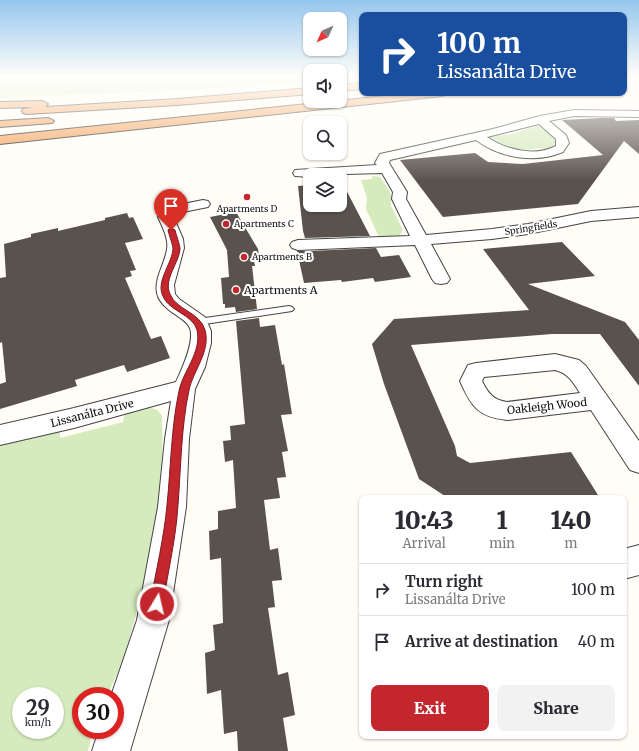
<!DOCTYPE html>
<meta charset="utf-8">
<style>
body{margin:0;font-family:Merriweather,serif;background:#f2f2f3;color:#2b2b33;height:100vh;display:flex;flex-direction:column;font-size:15px;white-space:nowrap}
*{box-sizing:border-box;margin:0}
p{font-size:13px;color:#7c7c81}
.icon{flex:none;width:22px;height:22px;fill:none;stroke:currentColor;stroke-width:2;stroke-linecap:round;stroke-linejoin:round}
.map{position:relative;flex:1;overflow:hidden}
.sheet{position:absolute;left:359px;top:495px;width:268px;height:244px;display:flex;flex-direction:column;background:#fff;border-radius:8px;box-shadow:0 1px 3px #0004}
.sheet>*{flex:none}
.guide{position:absolute;left:359px;top:12px;width:268px;height:84px;border-radius:8px;box-shadow:0 1px 3px #0004;background:#1a4fa0;color:#fff;overflow:hidden}
.needle{width:26px;rotate:225deg}
.tools{position:absolute;left:303px;top:12px;display:grid;gap:8px}
.tools a{display:grid;place-items:center;width:44px;height:44px;border-radius:8px;background:#fff;box-shadow:0 1px 3px #0004;font-size:20px}
.speed{position:absolute;left:12px;top:687px;display:flex;gap:8px;font-size:20px;font-weight:700;text-align:center}
.speed>*{display:grid;place-content:center;width:52px;height:52px;border-radius:50%;background:#fff;box-shadow:0 1px 3px #0004;line-height:1}
.speed small{font-size:10px;font-weight:400}
.speed .limit{border:6px solid #d22;background:#fff;color:#111}
.pin{position:absolute;display:grid;place-items:center;width:34px;height:34px;color:#fff;margin:-41px -17px;border-radius:50% 50% 50% 0;rotate:-45deg;box-shadow:0 0 4px #0007}
.pin .icon{rotate:45deg}
.me{position:absolute;width:44px;margin:-22px;rotate:9deg;stroke-linejoin:round;filter:drop-shadow(0 0 3px #0008)}
.turn{display:flex;align-items:center;gap:14px;height:84px;padding:0 12px;font-size:18px}
.turn .icon{width:52px;height:52px;stroke-width:2.5}
.turn b{display:block;font-size:28px;line-height:34px}
.eta{display:flex;justify-content:space-evenly;align-items:center;height:68px;text-align:center}
.eta b{font-size:24px;font-weight:800;line-height:28px}
.primary-button{display:flex;gap:8px;margin-top:auto;padding:8px 12px}
.primary-button a{flex:1;height:46px;border-radius:8px;background:#c4262e;color:#fff;font-size:16px;font-weight:800;line-height:46px;text-align:center}
.primary-button a+a{background:#f2f2f3;color:#2b2b33}
ul{padding:0;list-style:none}
li{display:flex;align-items:center;gap:12px;height:52px;padding:0 12px;border-top:1px solid #e1e1e2}
li div{flex:1}
li b{display:block;font-size:15px}
li em{font-style:normal}
.map>svg:first-child{display:block}
.green{fill:#d5ebbd;fill-rule:evenodd}
.building{fill:#5a524d}
.lines{fill:none;stroke-linecap:round;stroke-linejoin:round}
.service-casing{stroke:#444;stroke-width:2}
.minor-casing{stroke:#444;stroke-width:2}
.motorway-casing{stroke:#222;stroke-width:2}
.service{fill:#fff;fill-rule:evenodd}
.minor{fill:#fff;fill-rule:evenodd}
.motorway{fill:#f5a25d;fill-rule:evenodd}
.route{fill:#c4262e;stroke:#7f191e}
.poi-dot{fill:#c4262e;stroke:#fff;stroke-width:1.5}
.labels{text-anchor:middle;stroke-width:4;stroke-linejoin:round;paint-order:stroke}
.far-poi-label{font-size:9px;fill:#111;stroke:#fff;text-anchor:start}
.far-street-label{font-size:9px;fill:#111;stroke:#fff}
.poi-label{font-size:11px;fill:#111;stroke:#fff;text-anchor:start}
.street-label{font-size:11px;fill:#111;stroke:#fff}
</style>
<div class="map">
<svg width="639" height="751" viewBox="0 0 639 751">
<rect width="100%" height="100%" fill="#fffdf5"/>
<g class="green">
<path d="M0,76H310V82L206,89L0,98Z"/>
<path d="M536,126C546,127 553,133 556,142L553,147L548,150L541,148L525,150L524,152L507,149L487,137L513,134Z"/>
<path d="M372,176L380,177L389,190L391,196V206L403,230L399,236L379,237L366,209L367,198L361,180L372,179Z"/>
<path d="M149,407L157,410L162,415L163,480L151,547L136,615L124,658L107,696H81V730H93L88,751H0V445L60,432V438L123,422L125,413ZM21,696H55V730H21Z"/>
</g>
<g class="building">
<path d="M601,118H614L616,121L639,120V154L624,141L578,204L443,217L400,160L475,153L488,162L523,164L603,155L562,120Z"/>
<path d="M340,184H343L370,236L305,238L303,231L298,186L310,185V205H340Z"/>
<path d="M236,212L258,249L260,261H254L255,266H252L257,309L236,312L235,307L225,308V304H223L221,278L229,277L227,250L210,217Z"/>
<path d="M127,213L129,218L133,217L143,239L125,243L136,270L130,271L132,276L125,278L151,339L161,336L170,358L127,372L124,365L75,380L77,386L0,409V384L6,382L2,342L0,343V278L6,277L4,244L31,237V234L58,228V231L105,220V218Z"/>
<path d="M562,242L595,276L528,284L625,322L639,340V386L600,334H552L411,345L455,446L457,456L470,463L571,452L598,495L574,498H448L419,479L384,384L372,344L394,319L529,310L483,249Z"/>
<path d="M376,248L381,257L399,255L411,277L375,282L373,278L342,282L341,280L304,283L297,251H307L312,257L310,251Z"/>
<path d="M259,318L260,327L275,325L282,365L284,364L292,414L281,415L288,451L282,452L286,477L277,478L280,498L264,500L270,550L278,548L282,580L272,581L275,607L268,608L278,675L288,672L295,715L283,718L288,751H238L237,731L224,734L221,690L207,694L205,653L215,650L213,625L223,623L221,558L210,560L209,531L218,529V511L236,508L233,460L225,462L223,441L231,440L230,426L245,424L236,321Z"/>
</g>
<g class="lines">
<g class="service-casing">
<path id="service" d="M289,306L292,307L294,309L292,311L198,325L193,322L198,319Z"/>
</g>
<g class="minor-casing">
<g id="minor">
<path d="M574,110L639,111V117L574,116L549,121L566,135L569,143L563,152C535,164 500,158 476,140L390,160L389,163L407,192L406,199L426,235L492,229L528,224L591,211L639,207V217L591,221L528,234L492,239L431,244L450,279L447,283L441,284L435,283L432,279L415,245L298,250L292,248L290,245L292,242L298,240L410,236L392,199L393,192L382,173L310,175V177L295,176L293,173L295,170L377,165L375,163L380,154L493,129L540,116ZM539,124L556,139V146C535,157 506,150 487,137Z"/>
<path d="M203,200L208,201L210,204L208,207L178,213L174,218L183,239L184,248L174,285L175,294L179,299L205,317L211,331V343L205,367L195,389L189,439L186,507L169,620L130,751H92L99,730H115V696H111L137,620L158,507L165,439L171,401L74,428L0,445V425L74,408L176,382C181,371 198,336 188,325C184,319 175,315 169,310C164,306 158,299 157,293C154,278 165,264 167,249C169,239 162,226 158,217L168,207Z"/>
<path d="M555,354L579,360L586,366L639,441V473L630,470L591,410L507,420C478,417 471,406 460,381L468,365L476,363ZM555,370C568,373 573,382 580,393L507,402C493,400 488,393 482,381L484,377Z"/>
<path d="M639,545V575L624,579V549Z"/>
</g>
</g>
<g class="motorway-casing">
<g id="motorway">
<path d="M362,83V89L340,91V85Z"/>
<path d="M310,88V94L177,105L27,114L23,113L22,111L23,109L33,107L0,108V102L43,101L48,104L45,107L177,99Z"/>
<path d="M414,93H448L443,96L0,144V136Z"/>
<path d="M48,118L54,121L52,123L0,127V121Z"/>
</g>
</g>
<use href="#service" class="service"/>
<use href="#minor" class="minor"/>
<use href="#motorway" class="motorway"/>
</g>
<linearGradient id="sky" x2="0" y2="1"><stop stop-color="#95c6ee"/><stop offset="0.42" stop-color="#fffefa"/><stop offset="1" stop-color="#fffefa" stop-opacity="0"/></linearGradient>
<rect width="639" height="181" fill="url(#sky)"/>
<path class="route" d="M171,228L175,230C176,235 179,242 180,248C180,262 163,279 170,294C176,310 200,312 205,330C211,351 193,371 189,390C181,428 181,467 178,505C176,538 168,571 163,604L161,608L157,610L152,608L150,604C156,571 164,538 167,505C171,467 171,428 179,391C183,371 202,352 197,330C193,314 167,311 162,294C157,279 173,262 173,248C172,242 169,235 168,230Z"/>
<g class="poi-dot">
<circle cx="247" cy="197" r="4"/>
<circle cx="226" cy="224" r="4"/>
<circle cx="244" cy="257" r="4"/>
<circle cx="236" cy="290" r="4"/>
</g>
<g class="labels">
<g class="far-poi-label">
<text x="247" y="212" text-anchor="middle">Apartments D</text>
<text x="234" y="227">Apartments C</text>
<text x="252" y="260">Apartments B</text>
</g>
<g class="far-street-label">
<text transform="translate(531 228) rotate(-9)" y="3">Springfields</text>
</g>
<g class="poi-label">
<text x="244" y="294">Apartments A</text>
</g>
<g class="street-label">
<text transform="translate(547 406) rotate(-6)" y="4">Oakleigh Wood</text>
<text transform="translate(92 413) rotate(-14)" y="4">Lissanálta Drive</text>
</g>
</g>
</svg>
<div class="tools">
<a><svg class="needle" viewBox="-14 -14 28 28"><path d="M0-13l5 13h-10z" fill="#e53935"/><path d="M0 13l5-13h-10z" fill="#7c7c81"/></svg></a>
<a><svg class="icon" aria-label="sound" viewBox="0 0 24 24"><path d="M4 9h4l5-4v14l-5-4H4zM17 9q2 3 0 6"/></svg></a>
<a><svg class="icon" aria-label="search" viewBox="0 0 24 24"><circle cx="10" cy="10" r="6"/><path d="M15 15l6 6"/></svg></a>
<a><svg class="icon" aria-label="layers" viewBox="0 0 24 24"><path d="M12 4l9 5-9 5-9-5zM3 14l9 5 9-5"/></svg></a>
</div>
<div class="speed"><div>29<small>km/h</small></div><div class="limit">30</div></div>
<div class="pin" style="left:171px;top:230px;background:#d93025"><svg class="icon" aria-label="arrive" viewBox="0 0 24 24"><path d="M6 21V4h12l-3 4 3 4H6"/></svg></div>
<svg class="me" style="left:157px;top:604px" viewBox="-20 -20 40 40"><circle r="17" fill="#c4262e" stroke="#fff" stroke-width="3"/><path d="M0-11L8 9 0 5-8 9z" fill="#fff"/></svg>
<div class="guide">
<div class="turn"><svg class="icon" aria-label="right" viewBox="0 0 24 24"><path d="M7 20v-9h11M14 6l5 5-5 5"/></svg><div><b>100 m</b>Lissanálta Drive</div></div>
</div>
<section class="sheet">
<div class="eta">
<div><b>10:43</b><p>Arrival</p></div>
<div><b>1</b><p>min</p></div>
<div><b>140</b><p>m</p></div>
</div>
<ul>
<li><svg class="icon" aria-label="right" viewBox="0 0 24 24"><path d="M7 20v-9h11M14 6l5 5-5 5"/></svg><div><b>Turn right</b><p>Lissanálta Drive</p></div><em>100 m</em></li>
<li><svg class="icon" aria-label="arrive" viewBox="0 0 24 24"><path d="M6 21V4h12l-3 4 3 4H6"/></svg><div><b>Arrive at destination</b></div><em>40 m</em></li>
</ul>
<div class="primary-button"><a>Exit</a><a>Share</a></div>
</section>
</div>
